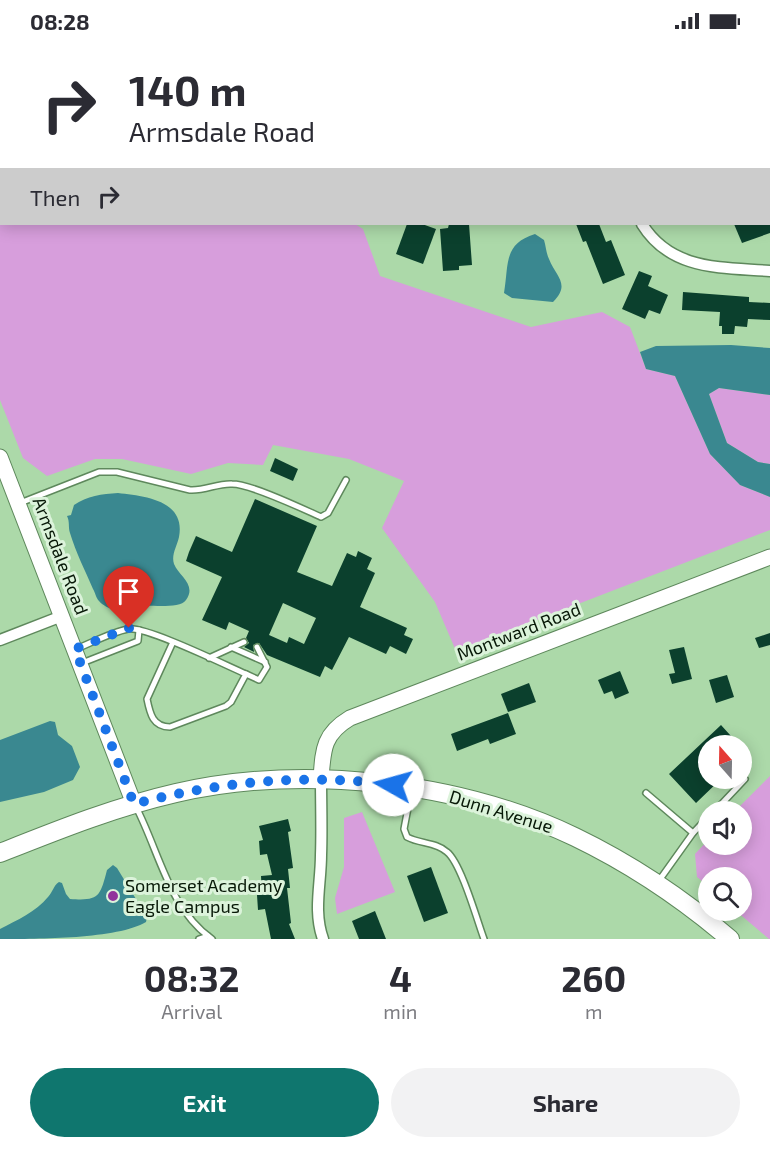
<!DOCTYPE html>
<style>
body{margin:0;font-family:"Exo 2",sans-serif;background:#f2f2f3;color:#2b2b33;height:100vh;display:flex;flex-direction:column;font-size:22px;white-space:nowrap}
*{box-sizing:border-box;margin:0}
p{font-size:20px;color:#7c7c81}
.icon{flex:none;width:33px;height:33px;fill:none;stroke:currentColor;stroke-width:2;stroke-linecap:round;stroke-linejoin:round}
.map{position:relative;height:897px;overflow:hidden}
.sheet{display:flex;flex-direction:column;background:#fff;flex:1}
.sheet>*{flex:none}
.banner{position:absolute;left:0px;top:0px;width:771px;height:183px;box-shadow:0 3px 15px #0003;background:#fff;color:#2b2b33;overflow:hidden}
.needle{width:39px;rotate:340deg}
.buttons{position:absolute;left:698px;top:693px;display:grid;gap:12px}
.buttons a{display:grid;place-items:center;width:54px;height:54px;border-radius:50%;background:#fff;box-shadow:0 3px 15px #0003;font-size:30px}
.pin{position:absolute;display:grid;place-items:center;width:51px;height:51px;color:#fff;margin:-62px -26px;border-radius:50% 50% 50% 0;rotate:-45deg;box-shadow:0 0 6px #0007}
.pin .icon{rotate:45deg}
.me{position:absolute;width:66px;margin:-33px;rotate:277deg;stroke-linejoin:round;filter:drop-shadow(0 0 4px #0008)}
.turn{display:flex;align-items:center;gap:21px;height:126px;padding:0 30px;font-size:27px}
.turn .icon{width:78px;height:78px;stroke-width:2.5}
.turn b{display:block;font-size:42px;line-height:51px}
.then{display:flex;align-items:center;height:57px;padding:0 30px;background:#0003;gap:12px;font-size:22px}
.eta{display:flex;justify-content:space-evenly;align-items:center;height:102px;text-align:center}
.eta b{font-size:36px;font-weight:700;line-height:42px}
.action{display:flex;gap:12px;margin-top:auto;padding:12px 30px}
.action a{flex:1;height:69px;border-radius:36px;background:#0f766e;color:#fff;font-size:24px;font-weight:700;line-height:69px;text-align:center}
.action a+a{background:#f2f2f3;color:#2b2b33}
.status{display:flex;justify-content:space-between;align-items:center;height:42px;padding:0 30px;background:#fff;direction:ltr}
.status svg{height:16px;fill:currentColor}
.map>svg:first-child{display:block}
.green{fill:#d79edc}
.water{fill:#3a8890}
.building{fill:#0b402d;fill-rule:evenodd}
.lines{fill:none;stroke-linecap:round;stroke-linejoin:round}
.lane-casing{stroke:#5e885c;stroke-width:8}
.street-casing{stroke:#5e885c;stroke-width:13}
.secondary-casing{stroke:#5e885c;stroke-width:17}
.primary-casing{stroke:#5e885c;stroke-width:20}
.lane{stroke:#fff;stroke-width:5}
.street{stroke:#fff;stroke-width:10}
.secondary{stroke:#fff;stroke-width:15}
.primary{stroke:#fff;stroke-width:18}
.route{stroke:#1a73e8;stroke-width:10;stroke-dasharray:0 18}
.poi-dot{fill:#92339c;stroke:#dcf3db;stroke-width:2}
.labels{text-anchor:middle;stroke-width:6;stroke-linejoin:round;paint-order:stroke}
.street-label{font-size:18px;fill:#071807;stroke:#dcf3db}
.poi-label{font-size:18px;fill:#071807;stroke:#dcf3db;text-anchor:start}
</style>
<div class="status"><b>08:28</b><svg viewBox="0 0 49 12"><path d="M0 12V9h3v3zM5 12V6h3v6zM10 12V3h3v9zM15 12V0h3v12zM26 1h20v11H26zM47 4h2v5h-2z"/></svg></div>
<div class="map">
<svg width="770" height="897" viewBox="0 0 770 897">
<rect width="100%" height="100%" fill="#acd9a9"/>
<g class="green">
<path d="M0,0L90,1L2,2V182H355L363,187L380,234L531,285L602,270L630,285L646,327L675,334L710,412L740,443L770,455V488L456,609L435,560L382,486L404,439L349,417L273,403L263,423L228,421L191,432L122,417H95L47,434L23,416L0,358Z"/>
<path d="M719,346L770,353V422L758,420L727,401L709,352Z"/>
<path d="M770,734V897H769L736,869L741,868V836H708V844L697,835L695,812L708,798V802H741V770L735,769Z"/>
<path d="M362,770L395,850L337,872L335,856L344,825V776Z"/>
</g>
<g class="water">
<path d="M535,192L544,198C546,204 546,211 549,217C556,235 571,242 553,260L512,256L504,251C509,222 503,202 535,192Z"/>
<path d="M731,303L770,306V353L719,346L709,352L727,401L758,420L770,422V455L740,443L710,412L675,334L646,327L640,310L656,304Z"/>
<path d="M118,451C144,454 186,458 179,495C177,504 171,513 174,522C179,534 197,543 186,558C180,567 152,563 142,564C133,565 124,569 115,568C110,567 102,563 99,559C96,556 95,550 93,547C85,528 76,511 70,491C68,485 70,480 67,474L71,473L74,463C87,454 102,452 118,451Z"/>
<path d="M50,679L55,680L58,693L72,704L80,725L73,738L44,750L0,760V698Z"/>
<path d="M113,823L117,826L147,875L146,880C118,897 37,897 0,897V887C17,878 36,870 48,855C53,850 53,844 59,840L62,841L66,852L70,857C99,859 100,855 107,828Z"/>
</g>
<g class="building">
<path d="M407,182H422L436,187L423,222L396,212Z"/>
<path d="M449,182H469L472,223L459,224V228L443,229L440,187L448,186Z"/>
<path d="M576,182H599L606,200L611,198L625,233L603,242L586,199L583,200Z"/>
<path d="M734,182H770V191L742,201Z"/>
<path d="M639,229L652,234L648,244L668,253L660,272L649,268L645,277L622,267Z"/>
<path d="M683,250L749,255V260L770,261V278L748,277L747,285L735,284L734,292H722V284H719L720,270L682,268Z"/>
<path d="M275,416L298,427L293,439L270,429Z"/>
<path d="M255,457L317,484L297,530L332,544L347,511L356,515L358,509L372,516L367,527L375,531L360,565L407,586L404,593L413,597L406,612L390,604L386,612L349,595L332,628L325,624L320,635L267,613L259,601L253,603L254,610L244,605L249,601L246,596L249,589L229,580L226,588L202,578L222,535L186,519L189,510L196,494L232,510ZM283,561L316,576L304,602L289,595L287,601L269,593Z"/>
<path d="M770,591V603L759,606L755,596Z"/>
<path d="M684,605L692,637L672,642L669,632L675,631L669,608Z"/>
<path d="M620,629L629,651L615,657L612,649L604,652L598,638Z"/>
<path d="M727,633L734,655L716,661L709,638Z"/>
<path d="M529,641L536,660L508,670L501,652Z"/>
<path d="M508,671L516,692L490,702L488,697L457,709L451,692Z"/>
<path d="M721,683L740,704H708V736H722L696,761L669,732Z"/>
<path d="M288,777L291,789L288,790L293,826L288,827L290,846H287L291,881L289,882L295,897H271L265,867L258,868L257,853H262L261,834L272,833L267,812L260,813L259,799L263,798L259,784Z"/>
<path d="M431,825L448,871L424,880L407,834Z"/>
<path d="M375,869L386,897H359L352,879Z"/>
</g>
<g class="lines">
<g class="lane-casing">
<g id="lane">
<path d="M20,461L99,430H117L190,448C205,449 218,441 232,442C251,442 301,466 321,475L328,471L346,438"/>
<path d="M231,605L265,620"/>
<path d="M76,607C91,601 112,590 128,587C146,584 225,623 246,632L231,660L226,664L170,685C153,685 150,672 147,657L173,600"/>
<path d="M209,616L244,600"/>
<path d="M82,621L138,599L139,588"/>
<path d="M246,632L259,638L267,625L257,605"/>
<path d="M411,750L404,787L407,795C420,802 436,800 447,810C461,821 477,878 484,897"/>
<path d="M646,751L693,791"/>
<path d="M136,765C159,809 169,867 212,897"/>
<path d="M714,770L745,737"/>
<path d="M658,840L693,791L708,775"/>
<path d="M199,897L208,894"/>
</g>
</g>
<g class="street-casing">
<g id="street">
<path d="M275,0L278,2"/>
<path d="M586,2L587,0"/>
<path d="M770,107V108"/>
<path d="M642,182C671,229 721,225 770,229"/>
<path d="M0,598L62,574"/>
<path d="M321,737C321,762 322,788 321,813C321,842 313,869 323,897"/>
</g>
</g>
<g class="secondary-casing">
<g id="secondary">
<path d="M0,415L134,762"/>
<path d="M321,737C323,708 323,692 350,676L770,515"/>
</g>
</g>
<g class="primary-casing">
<path id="primary" d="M0,811C58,788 115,765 176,751C303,722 458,739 575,795C631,822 683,857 730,897"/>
</g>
<use href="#lane" class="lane"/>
<use href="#street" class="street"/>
<use href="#secondary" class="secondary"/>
<use href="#primary" class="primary"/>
</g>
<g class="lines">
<path class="route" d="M129,586L75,607L134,762C219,740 305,731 393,743"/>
</g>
<circle class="poi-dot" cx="113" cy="854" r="6"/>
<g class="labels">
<g class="street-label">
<text transform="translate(60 514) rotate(69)" y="6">Armsdale Road</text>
<text transform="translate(519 590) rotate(-21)" y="6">Montward Road</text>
<text transform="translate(501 770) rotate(17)" y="6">Dunn Avenue</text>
</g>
<g class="poi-label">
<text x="125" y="850">Somerset Academy<tspan x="125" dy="21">Eagle Campus</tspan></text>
</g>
</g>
</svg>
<div class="buttons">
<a><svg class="needle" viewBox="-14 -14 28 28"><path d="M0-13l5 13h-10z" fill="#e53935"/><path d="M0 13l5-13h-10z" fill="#7c7c81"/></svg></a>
<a><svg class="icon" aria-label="sound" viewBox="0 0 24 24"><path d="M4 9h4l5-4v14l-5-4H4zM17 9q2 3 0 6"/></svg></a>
<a><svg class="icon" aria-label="search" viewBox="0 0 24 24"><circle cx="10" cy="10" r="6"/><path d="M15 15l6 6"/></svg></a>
</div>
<div class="pin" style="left:129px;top:586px;background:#d93025"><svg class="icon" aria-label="arrive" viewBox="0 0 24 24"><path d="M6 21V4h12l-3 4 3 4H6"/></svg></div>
<svg class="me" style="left:393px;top:743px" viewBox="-20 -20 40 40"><circle r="19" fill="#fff"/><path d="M0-13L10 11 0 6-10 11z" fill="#1a73e8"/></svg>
<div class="banner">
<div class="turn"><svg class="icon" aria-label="right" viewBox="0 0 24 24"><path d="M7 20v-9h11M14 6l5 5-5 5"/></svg><div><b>140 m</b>Armsdale Road</div></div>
<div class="then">Then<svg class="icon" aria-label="right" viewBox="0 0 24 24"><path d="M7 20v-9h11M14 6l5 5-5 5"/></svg></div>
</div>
</div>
<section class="sheet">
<div class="eta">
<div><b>08:32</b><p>Arrival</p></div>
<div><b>4</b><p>min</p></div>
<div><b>260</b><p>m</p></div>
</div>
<div class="action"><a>Exit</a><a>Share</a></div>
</section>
